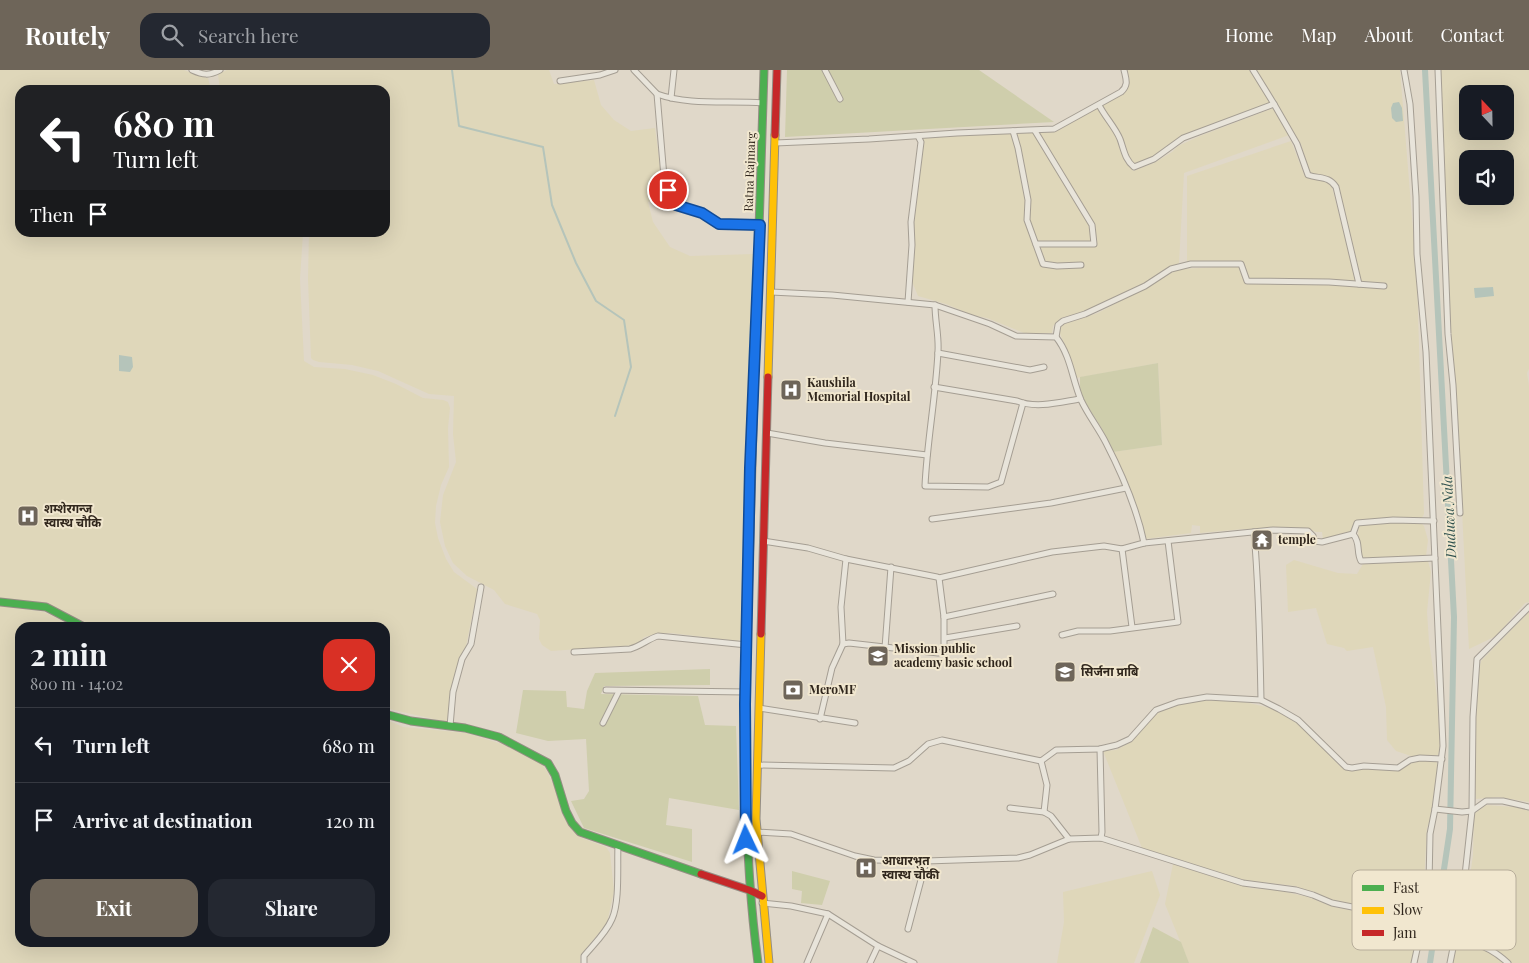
<!DOCTYPE html>
<meta charset="utf-8">
<style>
body{margin:0;font-family:"Playfair Display","Noto Sans Devanagari",serif;background:#242831;color:#f1f3f6;height:100vh;display:flex;flex-direction:column;font-size:19px;white-space:nowrap}
*{box-sizing:border-box;margin:0}
p{font-size:16px;color:#9ea1a6}
.icon{flex:none;width:28px;height:28px;fill:none;stroke:currentColor;stroke-width:2;stroke-linecap:round;stroke-linejoin:round}
.map{position:relative;flex:1;overflow:hidden}
.sheet{position:absolute;left:15px;top:552px;width:375px;height:325px;display:flex;flex-direction:column;background:#171b24;border-radius:15px;box-shadow:0 5px 20px #0002}
.sheet>*{flex:none}
.guide{position:absolute;left:15px;top:15px;width:375px;height:152px;border-radius:15px;box-shadow:0 5px 20px #0002;background:#202124;color:#fff;overflow:hidden}
.needle{width:32px;rotate:338deg}
.fabs{position:absolute;left:1459px;top:15px;display:grid;gap:10px}
.fabs a{display:grid;place-items:center;width:55px;height:55px;border-radius:10px;background:#171b24;box-shadow:0 5px 20px #0002;font-size:25px}
.pin{position:absolute;display:grid;place-items:center;width:42px;height:42px;color:#fff;margin:-21px;border:2px solid #fff;border-radius:50%;box-shadow:0 1px 5px #0007}
.me{position:absolute;width:55px;margin:-28px;rotate:358deg;stroke-linejoin:round;filter:drop-shadow(0 0 4px #0008)}
.turn{display:flex;align-items:center;gap:18px;height:105px;padding:0 15px;font-size:22px}
.turn .icon{width:65px;height:65px;stroke-width:2.5}
.turn b{display:block;font-size:35px;line-height:42px}
.then{display:flex;align-items:center;height:48px;padding:0 15px;background:#0003;gap:10px;font-size:19px}
.round{display:grid;place-items:center;flex:none;width:52px;height:52px;border-radius:15px;background:#242831}
.head{display:flex;align-items:center;justify-content:space-between;height:85px;padding:0 15px}
h1{font-size:30px;font-weight:700;line-height:38px}
.button{display:flex;gap:10px;margin-top:auto;padding:10px 15px}
.button a{flex:1;height:58px;border-radius:15px;background:#6e6559;color:#fff;font-size:20px;font-weight:700;line-height:58px;text-align:center}
.button a+a{background:#242831;color:#f1f3f6}
ul{padding:0;list-style:none}
li{display:flex;align-items:center;gap:15px;height:75px;padding:0 15px;border-top:1px solid #363941}
li div{flex:1}
li b{display:block;font-size:19px}
li em{font-style:normal}
header{display:flex;align-items:center;gap:30px;box-sizing:border-box;height:70px;padding:0 25px;background:#6e6559;color:#fff}
header strong{font-size:24px}
nav{display:flex;gap:28px;margin-inline-start:auto;font-size:18px}
.search{width:350px;height:45px;background:#242831;display:flex;align-items:center;gap:12px;box-sizing:border-box;padding:0 18px;border-radius:15px;color:#9ea1a6;font-size:19px}
.map>svg:first-child{display:block}
.farmland{fill:#dfd7ba;fill-rule:evenodd}
.green{fill:#cfceac}
.water{fill:#b5c4ba}
.lines{fill:none;stroke-linecap:round;stroke-linejoin:round}
.stream{stroke:#b5c4ba;stroke-width:2}
.canal{stroke:#b5c4ba;stroke-width:6}
.street-casing{stroke:#a59e93;stroke-width:7}
.fast-casing{stroke:#948d83;stroke-width:9}
.slow-casing{stroke:#948d83;stroke-width:9}
.jam-casing{stroke:#948d83;stroke-width:9}
.street{stroke:#e8e4da;stroke-width:5}
.fast{stroke:#4caf50;stroke-width:7}
.slow{stroke:#ffc107;stroke-width:7}
.jam{stroke:#c62828;stroke-width:7}
.route-casing{stroke:#114b97;stroke-width:12}
.route{stroke:#1a73e8;stroke-width:9}
.labels{text-anchor:middle;stroke-width:4;stroke-linejoin:round;paint-order:stroke}
.street-label{font-size:12px;fill:#31271d;stroke:#f1e7cf}
.poi-label{font-size:12px;font-weight:bold;fill:#31271d;stroke:#f1e7cf;text-anchor:start}
.water-label{font-size:14px;font-style:italic;fill:#2d504d;stroke:#f1e7cf}
.key{fill:#f1e7cf;stroke:#b7ad9a;stroke-width:1}
.key-label{font-size:14px;fill:#31271d}
</style>
<header>
<strong>Routely</strong>
<div class="search"><svg class="icon" aria-label="search" viewBox="0 0 24 24"><circle cx="10" cy="10" r="6"/><path d="M15 15l6 6"/></svg>Search here</div>
<nav><a>Home</a><a>Map</a><a>About</a><a>Contact</a></nav>
</header>
<div class="map">
<svg width="1529" height="893" viewBox="0 0 1529 893">
<rect width="100%" height="100%" fill="#e0d8c9"/>
<g class="farmland">
<path d="M0,0H184L196,5L208,8L211,20H20V162L303,163L300,209L304,291L314,297L345,299L373,305L396,314L423,328L443,330L448,332L450,338L448,358L449,397L441,415L436,436L435,453L438,468L446,489L454,502L477,519V523L466,576L459,589L451,618L447,652L385,638V558L95,557L38,532L0,528Z"/>
<path d="M227,0H549L554,14L594,10L601,35L614,50L631,61L655,58L664,125L648,132L653,152L670,177L690,186L754,184L746,393V471L741,569L737,571L671,563L657,564L644,567L638,575L551,581L542,575L539,569L540,550L537,544L505,534L494,520L467,506L453,493L445,476L440,452L443,425L456,392L453,364L454,326L429,324L378,301L352,295L319,292L313,290L311,288L308,209L309,163L385,162V20H220L218,4Z"/>
<path d="M1127,0H1249L1271,31L1270,34L1187,65L1155,87L1134,95L1131,93L1126,82L1121,65L1101,36L1120,25L1129,16Z"/>
<path d="M1255,0H1400L1417,209L1424,444L1422,448L1357,450L1354,454L1353,460L1347,464L1323,469L1322,462H1316L1307,458L1244,459L1200,463V456L1192,455L1191,463L1145,469L1113,382L1162,375L1158,293L1076,308L1066,277L1060,264L1059,258L1064,254L1098,243L1179,199L1239,196L1246,214L1359,212L1337,113L1332,108L1314,105L1309,101L1301,74Z"/>
<path d="M1440,0H1529V299L1527,303L1529,316V532L1525,533L1496,566L1469,579L1460,401L1450,243ZM1468,24H1505V61H1468ZM1468,89H1505V126H1468Z"/>
<path d="M1099,37L1114,60L1120,80L1133,101L1154,93L1172,82L1178,76L1200,66L1273,38L1289,65L1184,103L1179,193L1145,213L1089,240L1061,248L1053,256L1052,263H1024L987,248L972,245L946,234L918,226L911,209L915,138L924,67L1055,62Z"/>
<path d="M1291,71L1305,107L1331,113L1356,211L1248,209L1243,192L1187,193V106Z"/>
<path d="M1420,452L1424,456L1428,470L1426,486L1367,490L1361,485L1358,465L1359,456L1362,454Z"/>
<path d="M1294,490L1338,503L1357,504L1363,494L1428,491L1431,502L1427,542L1429,572L1437,626L1440,677L1438,685L1414,687L1396,681L1387,670L1386,637L1373,577L1347,581L1344,578L1327,574L1316,538L1288,542L1286,495Z"/>
<path d="M0,536L44,542L76,557L20,558V872H385V649L403,657L466,663L502,674L541,693L547,701L554,716L562,744L572,760L582,768L606,777L610,783L614,821L607,853L580,886V893H0Z"/>
<path d="M1529,542V732L1498,727L1476,729L1473,700L1474,671L1477,609L1481,591Z"/>
<path d="M1197,630L1245,632L1274,639L1300,655L1340,696L1349,701L1374,698L1391,701L1401,699L1419,689L1436,691L1439,699L1432,744L1427,758L1423,832L1418,843L1390,842L1332,830L1295,816L1244,810L1142,778L1103,681L1116,680L1129,673L1157,643L1181,632Z"/>
<path d="M1486,735L1515,737L1529,741V893H1511L1493,877L1476,871H1463L1457,867L1464,840L1470,806L1473,785L1474,744Z"/>
<path d="M1173,794L1250,818L1277,820L1308,827L1334,837L1421,854L1413,893H1189L1165,834Z"/>
<path d="M1152,801L1160,825L1134,893H1057L1064,852L1063,822Z"/>
<path d="M1458,875L1478,877L1494,885L1503,893H1453V884Z"/>
</g>
<g class="green">
<path d="M787,0H979L1054,52L785,67Z"/>
<path d="M1158,293L1162,375L1113,382L1110,378L1102,359L1080,324V307Z"/>
<path d="M710,599V615L604,616L601,624L698,626L705,655L736,656L739,740L669,728L666,755L692,759V792L584,758L571,731L584,729L589,721L586,669L548,671L516,663L523,620L566,621L567,637L584,639L587,621L595,603Z"/>
<path d="M792,801L830,811L822,835L801,833L802,821L792,819Z"/>
<path d="M1153,857L1181,872L1189,893H1140Z"/>
</g>
<g class="water">
<path d="M1399,32L1402,38L1403,51L1396,52L1392,48L1391,38L1393,33Z"/>
<path d="M1493,217L1494,226L1475,228L1474,218Z"/>
<path d="M119,285L132,287L133,297L130,302L119,301Z"/>
</g>
<g class="lines">
<path class="stream" d="M452,0L459,56L543,77L552,135L576,193L596,231L624,250L631,297L615,346"/>
<path class="canal" d="M1425,0L1454,547L1450,759L1430,893"/>
<g class="street-casing">
<g id="street">
<path d="M192,0C203,5 209,6 220,0"/>
<path d="M634,0L657,24L664,107L668,120L676,135L702,143L719,154L760,155"/>
<path d="M825,0L840,29"/>
<path d="M1404,0L1410,34L1416,127L1417,184L1426,282L1443,676L1435,739L1430,764L1429,814L1425,843L1414,893"/>
<path d="M1438,0L1448,264L1453,315L1460,443"/>
<path d="M560,11L600,5L615,0"/>
<path d="M657,24C690,36 729,30 763,33"/>
<path d="M671,28L674,0"/>
<path d="M1274,34L1297,74L1308,105C1320,109 1329,106 1336,117L1359,214"/>
<path d="M1099,35C1105,47 1115,57 1120,69C1124,80 1125,90 1134,97L1154,89L1183,68L1274,34L1253,0"/>
<path d="M1013,61L1018,78L1028,130L1027,150L1043,194L1057,196L1081,195"/>
<path d="M1035,61L1092,155L1094,174H1036"/>
<path d="M775,73L869,69L957,63L1054,59L1121,22C1129,15 1126,9 1124,0"/>
<path d="M771,222L832,225L935,235"/>
<path d="M908,232L912,175L911,152L921,72L918,66"/>
<path d="M1056,267L1058,255L1063,251L1085,244L1145,216L1171,199L1191,194H1241L1247,211L1329,212L1384,216"/>
<path d="M938,283L1030,300L1044,297"/>
<path d="M934,317L1017,331C1036,339 1061,332 1080,329"/>
<path d="M1023,333L1001,412L988,417L925,416C927,371 936,326 938,281C939,266 935,251 935,235L990,254L1016,266L1056,267C1071,286 1072,309 1081,330C1088,345 1099,359 1106,373C1122,404 1137,439 1144,473"/>
<path d="M767,363L825,373L927,385"/>
<path d="M932,449L1051,433L1126,418"/>
<path d="M1254,462C1259,518 1260,574 1261,630"/>
<path d="M1353,464L1357,453L1393,450L1434,451"/>
<path d="M763,471L808,478L846,489L937,507L939,508L1052,482L1104,476L1122,479L1144,473L1273,460L1308,461L1313,466L1314,471L1322,472L1353,464C1361,473 1356,482 1361,491L1435,488"/>
<path d="M1122,479L1132,557"/>
<path d="M944,547L1053,524"/>
<path d="M1062,565L1078,561H1110L1178,552L1168,471"/>
<path d="M945,568L1017,556"/>
<path d="M843,574L849,573L938,583L944,582V547L939,508"/>
<path d="M885,578L891,497"/>
<path d="M574,582L630,579C641,576 648,569 658,566L747,575"/>
<path d="M606,620L746,622"/>
<path d="M759,638L855,653"/>
<path d="M820,649L832,598L843,574L841,537L846,489"/>
<path d="M603,653L619,621"/>
<path d="M450,656L453,622L462,589L471,574L481,517"/>
<path d="M1100,679L1102,762L1101,768"/>
<path d="M1041,691L1047,715L1044,742"/>
<path d="M757,695L894,698L909,691L928,674L942,670L1041,691L1056,680L1100,679L1117,675L1130,669L1156,640L1178,632L1207,627L1261,630L1279,639L1298,650L1346,697L1352,698L1364,696L1398,698L1410,690L1420,688L1442,689"/>
<path d="M1010,738L1044,742L1051,746L1069,769"/>
<path d="M1435,739L1462,742L1472,741L1486,731H1503L1529,737"/>
<path d="M757,762L791,764L855,786L874,790L926,791L1018,788L1030,785L1069,769L1101,768L1243,813L1296,820L1313,825L1332,833L1423,851"/>
<path d="M762,833L791,836L828,844L878,876L914,893"/>
<path d="M908,859L926,791"/>
<path d="M1454,870C1462,874 1469,873 1477,875C1489,877 1499,885 1508,893"/>
<path d="M584,893V886C594,874 606,863 612,849C620,832 617,795 618,775"/>
<path d="M807,893L828,844"/>
<path d="M870,893L878,876"/>
<path d="M1450,893L1462,833L1472,741L1473,647L1477,589L1529,537"/>
</g>
</g>
<g class="fast-casing">
<g id="fast">
<path d="M756,255L764,0"/>
<path d="M0,532L46,537L86,558"/>
<path d="M748,534C745,655 742,774 758,893"/>
<path d="M385,644L411,651L465,658L499,667L548,693L555,705L566,741L572,753L580,762L701,804"/>
</g>
</g>
<g class="slow-casing">
<g id="slow">
<path d="M768,307L775,65"/>
<path d="M748,534L756,255"/>
<path d="M761,564L756,749L769,893"/>
</g>
</g>
<g class="jam-casing">
<g id="jam">
<path d="M775,65L777,0"/>
<path d="M761,564L768,307"/>
<path d="M701,804L749,820L762,826"/>
</g>
</g>
<use href="#street" class="street"/>
<use href="#fast" class="fast"/>
<use href="#slow" class="slow"/>
<use href="#jam" class="jam"/>
</g>
<g class="lines">
<g class="route-casing">
<path id="route" d="M668,120L676,135L702,143L719,154L760,155L750,398L745,634L746,770"/>
</g>
<use href="#route" class="route"/>
</g>
<defs>
<g id="hospital-square" transform="scale(1.125)"><rect x="-9" y="-9" width="18" height="18" rx="4" fill="#6e6559" stroke="#f1e7cf"/><path d="M-5-5h3v3.5h4V-5h3V5h-3V1.5h-4V5h-3Z" fill="#fff"/></g>
<g id="temple-square" transform="scale(1.125)"><rect x="-9" y="-9" width="18" height="18" rx="4" fill="#6e6559" stroke="#f1e7cf"/><path d="M0-6L5-2H3V0L6.5 2.5H4V6H1.5V3h-3V6H-4V2.5H-6.5L-3 0V-2H-5Z" fill="#fff"/></g>
<g id="school-square" transform="scale(1.125)"><rect x="-9" y="-9" width="18" height="18" rx="4" fill="#6e6559" stroke="#f1e7cf"/><path d="M0-5L7-2L0 1L-7-2ZM-4 1L0 2.5L4 1V4Q0 6-4 4Z" fill="#fff"/></g>
<g id="bank-square" transform="scale(1.125)"><rect x="-9" y="-9" width="18" height="18" rx="4" fill="#6e6559" stroke="#f1e7cf"/><path d="M-6-4H6V4H-6ZM0-2.3a2.3 2.3 0 1 0 0 4.6a2.3 2.3 0 1 0 0-4.6Z" fill="#fff"/></g>
</defs>
<g fill-rule="evenodd">
<use href="#hospital-square" x="791" y="320"/>
<use href="#hospital-square" x="28" y="446"/>
<use href="#temple-square" x="1262" y="470"/>
<use href="#school-square" x="878" y="586"/>
<use href="#school-square" x="1065" y="602"/>
<use href="#bank-square" x="793" y="620"/>
<use href="#hospital-square" x="866" y="798"/>
</g>
<g class="labels">
<g class="street-label">
<text transform="translate(750 102) rotate(-88)" y="4">Ratna Rajmarg</text>
</g>
<g class="poi-label">
<text x="807" y="317">Kaushila<tspan x="807" dy="14">Memorial Hospital</tspan></text>
<text x="44" y="443">शम्शेरगन्ज<tspan x="44" dy="14">स्वास्थ चौकि</tspan></text>
<text x="1278" y="474">temple</text>
<text x="894" y="583">Mission public<tspan x="894" dy="14">academy basic school</tspan></text>
<text x="1081" y="606">सिर्जना प्राबि</text>
<text x="809" y="624">MeroMF</text>
<text x="882" y="795">आधारभुत<tspan x="882" dy="14">स्वास्थ चौकी</tspan></text>
</g>
<g class="water-label">
<text transform="translate(1449 447) rotate(-93)" y="5">Duduwa Nala</text>
</g>
</g>
<rect x="1352" y="800" width="164" height="80" rx="8" class="key"/>
<rect x="1362" y="815" width="22" height="6" fill="#4caf50"/>
<rect x="1362" y="837" width="22" height="7" fill="#ffc107"/>
<rect x="1362" y="860" width="22" height="6" fill="#c62828"/>
<g class="key-label">
<text x="1393" y="823">Fast</text>
<text x="1393" y="845">Slow</text>
<text x="1393" y="868">Jam</text>
</g>
</svg>
<div class="fabs">
<a><svg class="needle" viewBox="-14 -14 28 28"><path d="M0-13l5 13h-10z" fill="#e53935"/><path d="M0 13l5-13h-10z" fill="#9ea1a6"/></svg></a>
<a><svg class="icon" aria-label="sound" viewBox="0 0 24 24"><path d="M4 9h4l5-4v14l-5-4H4zM17 9q2 3 0 6"/></svg></a>
</div>
<div class="pin" style="left:668px;top:120px;background:#d93025"><svg class="icon" aria-label="arrive" viewBox="0 0 24 24"><path d="M6 21V4h12l-3 4 3 4H6"/></svg></div>
<svg class="me" style="left:746px;top:770px" viewBox="-20 -20 40 40"><path d="M0-17L14 15 0 8-14 15z" fill="#1a73e8" stroke="#fff" stroke-width="4"/></svg>
<div class="guide">
<div class="turn"><svg class="icon" aria-label="left" viewBox="0 0 24 24"><path d="M17 20v-9H6M10 6l-5 5 5 5"/></svg><div><b>680 m</b>Turn left</div></div>
<div class="then">Then<svg class="icon" aria-label="arrive" viewBox="0 0 24 24"><path d="M6 21V4h12l-3 4 3 4H6"/></svg></div>
</div>
<section class="sheet">
<div class="head"><div><h1>2 min</h1><p>800 m · 14:02</p></div><a class="round" style="background:#d93025;color:#fff"><svg class="icon" aria-label="close" viewBox="0 0 24 24"><path d="M6 6l12 12M18 6L6 18"/></svg></a></div>
<ul>
<li><svg class="icon" aria-label="left" viewBox="0 0 24 24"><path d="M17 20v-9H6M10 6l-5 5 5 5"/></svg><div><b>Turn left</b></div><em>680 m</em></li>
<li><svg class="icon" aria-label="arrive" viewBox="0 0 24 24"><path d="M6 21V4h12l-3 4 3 4H6"/></svg><div><b>Arrive at destination</b></div><em>120 m</em></li>
</ul>
<div class="button"><a>Exit</a><a>Share</a></div>
</section>
</div>
